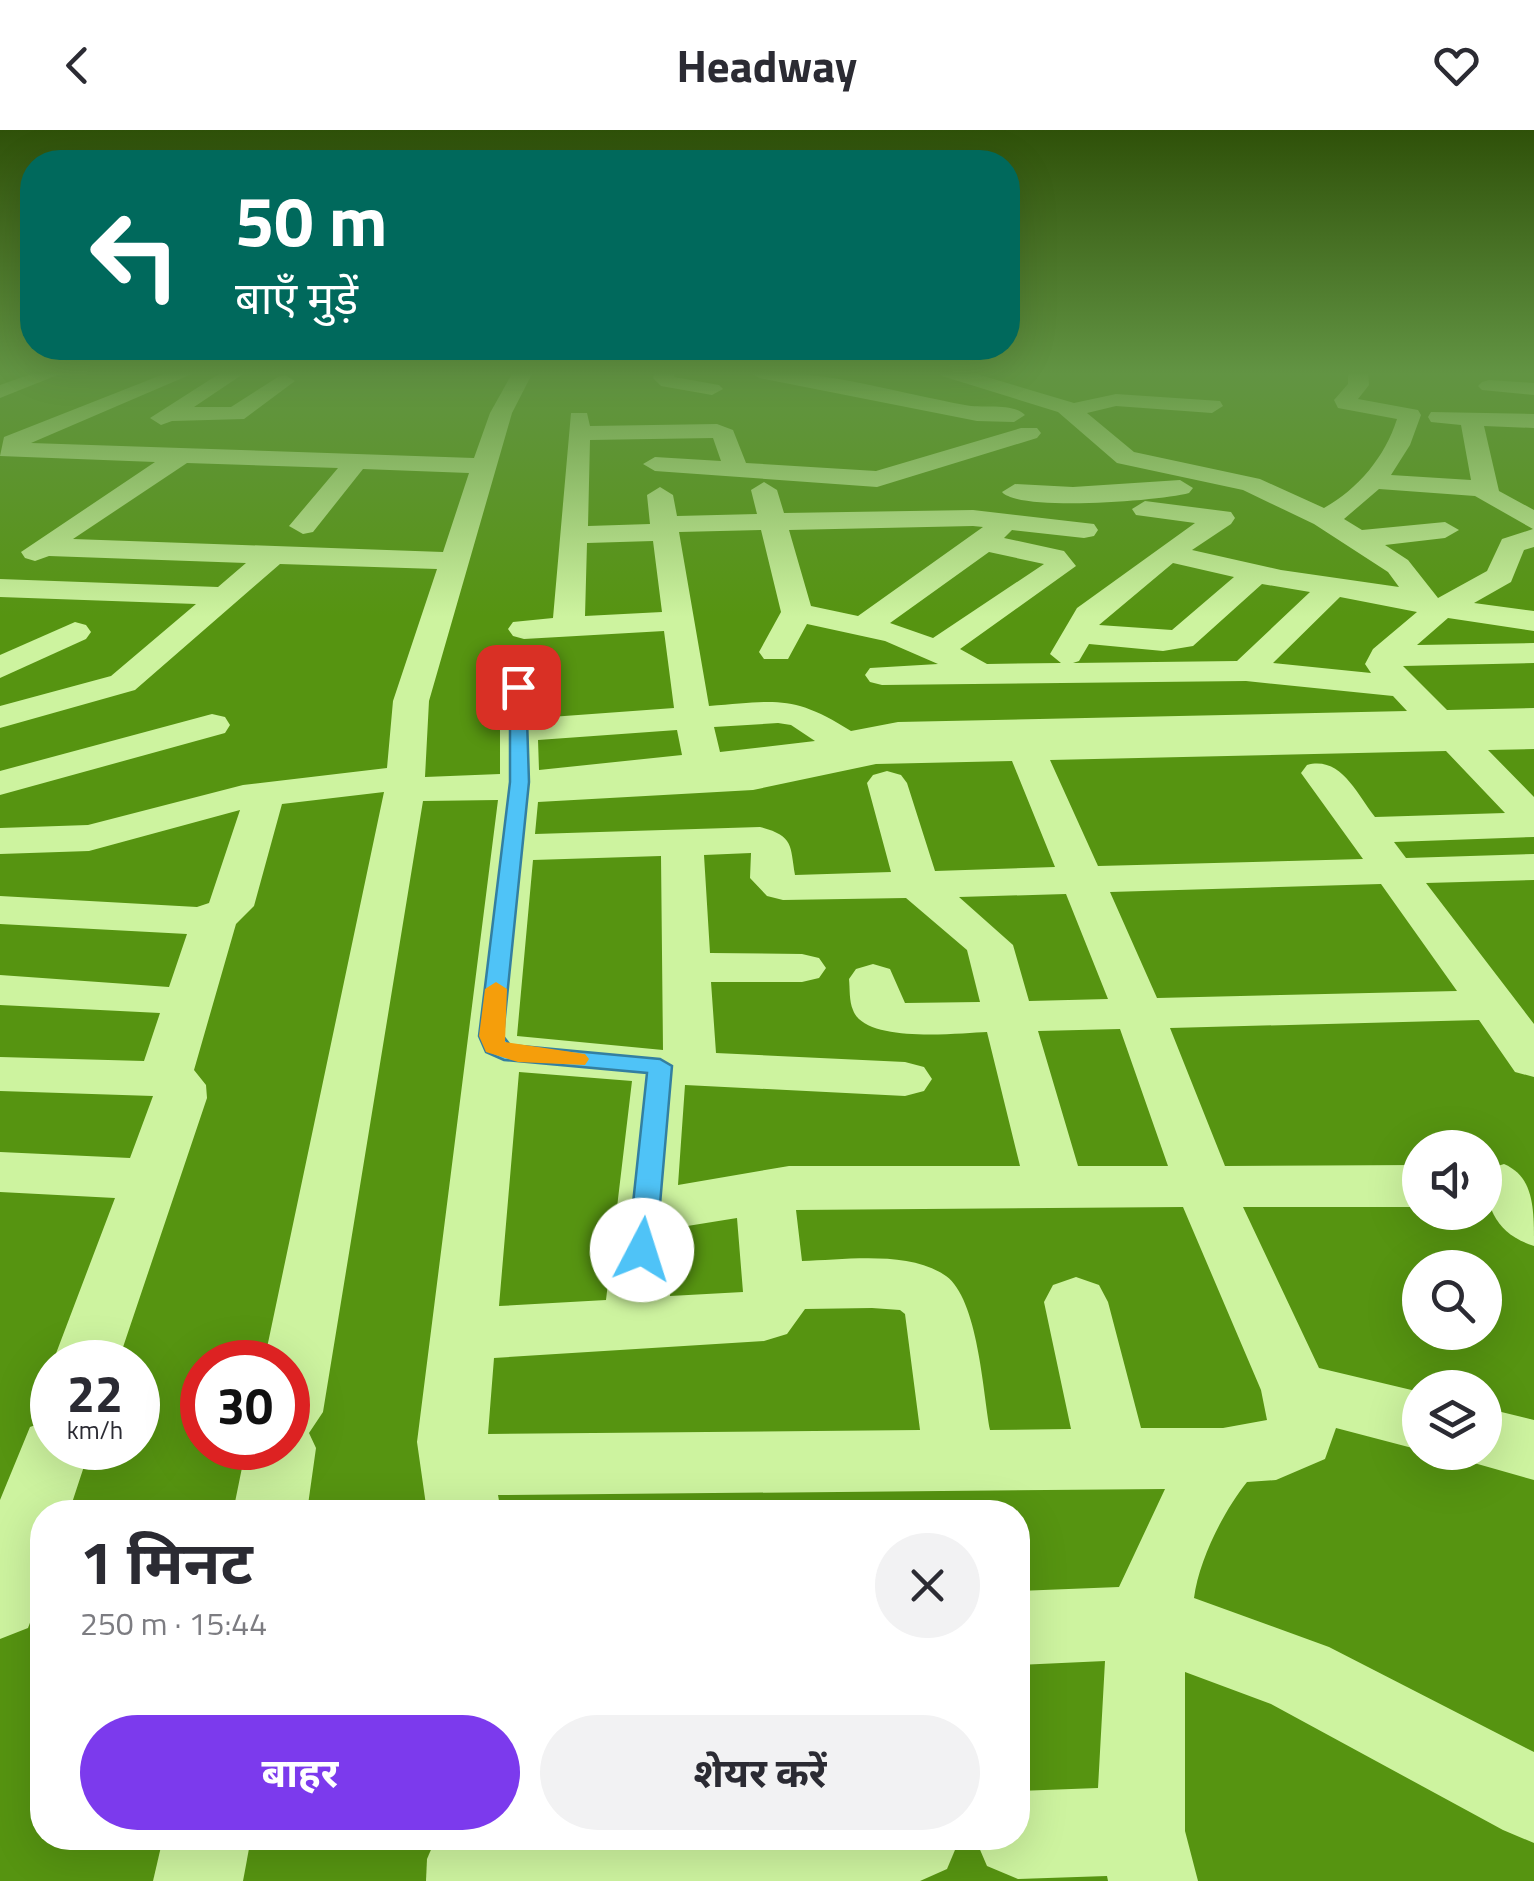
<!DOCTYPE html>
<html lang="hi">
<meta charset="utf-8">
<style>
body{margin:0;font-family:"Titillium Web","Noto Sans Devanagari",sans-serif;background:#f2f2f3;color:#2b2b33;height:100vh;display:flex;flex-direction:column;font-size:38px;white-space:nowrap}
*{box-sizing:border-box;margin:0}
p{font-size:32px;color:#7c7c81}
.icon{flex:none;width:55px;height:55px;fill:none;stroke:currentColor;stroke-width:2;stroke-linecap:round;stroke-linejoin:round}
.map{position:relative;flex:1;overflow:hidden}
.side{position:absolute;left:30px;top:1370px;width:1000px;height:350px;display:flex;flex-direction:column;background:#fff;border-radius:40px;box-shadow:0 10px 40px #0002}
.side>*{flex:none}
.guide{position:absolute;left:20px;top:20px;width:1000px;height:210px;border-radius:40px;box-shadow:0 10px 40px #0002;background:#00695c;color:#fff;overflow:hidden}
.tools{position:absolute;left:1402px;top:1000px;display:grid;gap:20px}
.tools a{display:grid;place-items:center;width:100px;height:100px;border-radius:50%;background:#fff;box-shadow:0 10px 40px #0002;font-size:50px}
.speed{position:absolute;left:30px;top:1210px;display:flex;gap:20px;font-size:50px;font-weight:700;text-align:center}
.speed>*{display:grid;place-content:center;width:130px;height:130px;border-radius:50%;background:#fff;box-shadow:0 10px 40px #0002;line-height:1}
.speed small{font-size:25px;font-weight:400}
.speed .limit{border:15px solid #d22;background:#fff;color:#111}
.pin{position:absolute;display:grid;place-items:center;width:85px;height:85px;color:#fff;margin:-42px;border-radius:20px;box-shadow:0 5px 15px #0006}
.me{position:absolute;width:110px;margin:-55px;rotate:5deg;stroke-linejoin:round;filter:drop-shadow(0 0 8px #0008)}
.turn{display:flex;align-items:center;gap:35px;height:210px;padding:0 50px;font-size:45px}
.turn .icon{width:130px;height:130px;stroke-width:2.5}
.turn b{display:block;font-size:70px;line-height:85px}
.round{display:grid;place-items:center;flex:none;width:105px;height:105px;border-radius:52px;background:#f2f2f3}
.overview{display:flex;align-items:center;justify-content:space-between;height:170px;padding:0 50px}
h1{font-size:60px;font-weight:700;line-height:75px}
.primary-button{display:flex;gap:20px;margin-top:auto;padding:20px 50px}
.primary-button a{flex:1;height:115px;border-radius:60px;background:#7c3aed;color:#fff;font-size:40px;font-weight:700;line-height:115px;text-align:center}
.primary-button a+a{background:#f2f2f3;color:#2b2b33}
header{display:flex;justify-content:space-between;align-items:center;height:130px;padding:0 50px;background:#fff;font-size:45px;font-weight:700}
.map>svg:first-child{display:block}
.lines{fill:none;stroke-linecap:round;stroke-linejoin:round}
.minor{fill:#cdf39f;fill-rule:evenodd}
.route{fill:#4fc3f7;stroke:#337fa1;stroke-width:2.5}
.slow{fill:#f59e0b}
</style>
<header><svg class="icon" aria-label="back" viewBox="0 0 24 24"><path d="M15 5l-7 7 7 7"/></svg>Headway<svg class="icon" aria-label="heart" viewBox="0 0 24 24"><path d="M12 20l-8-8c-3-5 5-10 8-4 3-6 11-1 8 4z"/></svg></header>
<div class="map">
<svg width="1534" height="1751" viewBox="0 0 1534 1751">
<rect width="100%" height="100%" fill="#569411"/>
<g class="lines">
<g class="minor">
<path d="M37,242H65L0,268V255Z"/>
<path d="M169,242L194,243L31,313L474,328L490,283L513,242H533L512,283L429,571L425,647L500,644V557L506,550L518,546L530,550L536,557L537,588L674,578L664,501L524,509L513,506L508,499L513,492L553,488L571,283H587L590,296L717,294L733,300L746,333L876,341L1021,298H1037L1041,303L1037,308L877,357L655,341L643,334L655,327L721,331L713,308L590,310L588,396L650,394L647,365L660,357L673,365L677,386L757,384L751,360L764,352L777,360L784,383L973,380L1094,394L1098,400L1094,406L1084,408L1012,400L1004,408L1064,421L1076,436L960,519L987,534L1061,533L1050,524L1077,478L1195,393L1136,385L1132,379L1145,371L1231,382L1235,388L1231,394L1192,420L1281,440L1399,457L1388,442L1314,394L1243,360L1117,333L1058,282L942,246L939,242H970L1074,273L1116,264L1220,271L1223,276L1212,283L1116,276L1087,283L1134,322L1260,349L1324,378C1358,359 1385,327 1397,289L1338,278L1334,270L1348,254V242H1368L1369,255L1358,269L1418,280L1421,285L1410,315L1391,345L1471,350L1461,295L1431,292L1428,287L1431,282L1534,284V298L1484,296L1499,361L1534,380V417L1524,420L1511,452L1474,473L1534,481V501L1448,488L1417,515L1534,513V533L1403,536L1447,580L1534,578V619L1488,620L1534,667V707L1394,712L1406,728L1534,724V750L1426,753L1534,894V947L1515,942L1479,890L1170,898L1225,1036L1420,1035V1077H1243L1319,1238L1420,1262V1320L1336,1298L1325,1329L1276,1350L1247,1352C1223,1382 1199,1430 1194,1468L1329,1517L1534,1622V1713L1503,1700L1271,1574L1185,1542V1701L1198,1751H1108L1107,1746L1018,1749L987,1736L975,1708H1018V1661L1098,1658L1105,1531L1018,1535V1461L1119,1457L1165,1359L498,1365L501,1382H427L417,1312L498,670L423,671L323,1282L309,1303L316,1318L307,1382H233L246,1318H288V1232H264L384,662L282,674L254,776L236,794L194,940L206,955L207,968L118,1232L52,1234L115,1068L0,1062V1022L130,1028L153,966L0,961V927L144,931L160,883L0,875V845L169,857L187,804L0,794V766L197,777L209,773L240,680L89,721L0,724V698L88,695L243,655L387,638L393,571L437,439L280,434L135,560L0,598V576L111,546L196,474L0,467V449L218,457L246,433L49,426L35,431L25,428L21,422L155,332L0,326L4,307ZM187,333L338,338L289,396L303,404L313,402L363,339L469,343L443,422L73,409ZM1379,359L1475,366L1533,399L1502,409L1487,441L1438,468L1408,430L1385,415L1445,408L1459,400L1445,392L1362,400L1344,389ZM973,396L983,397L858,486L811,476L789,400ZM761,400L781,482L759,522L764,529H788L807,494L885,511L938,534L870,538L865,545L870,552L882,555L1246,551L1393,566L1407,581L898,592L851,601C793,564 775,571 709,576L679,402ZM653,411L662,482L585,486L587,413ZM989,422L1044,434L933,508L890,493ZM1173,433L1234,447L1172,500L1099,495ZM1262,454L1310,462L1237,531L1073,533L1079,531L1089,514L1163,521L1193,516ZM1340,467L1417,482L1373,519L1365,534L1371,543L1273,533ZM778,593L791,595L815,611L720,622L714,597ZM677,600L682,625L539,640L538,610ZM1446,621L1505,683L1375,687C1356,663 1341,626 1307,635L1301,643L1363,729L1098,736L1050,630ZM1012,631L1055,737L935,741L907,653L901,645L887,641L873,645L867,653L891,742L795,745C790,715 794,706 760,697L535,704L538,672L753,660L876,634ZM751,723L750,748L767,766L783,770L906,768L967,820L980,872L905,873L890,839L873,834L856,839L849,849C850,859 849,871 853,880C865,914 958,903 987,902L1020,1036H789L678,1055L685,955L905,966L924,961L932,949L924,937L905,932L716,923L711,852H802L819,848L826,838L819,828L802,824L710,823L704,725ZM661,726L663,920L517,906L533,730ZM1381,754L1457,861L1157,868L1110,762ZM1066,764L1108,869L1029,871L1013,815L959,767ZM1120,899L1168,1036H1078L1038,901ZM519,942L632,951L606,1170L499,1176ZM1183,1077L1261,1260L1267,1290L1223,1298H1141L1108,1172L1099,1155L1076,1147L1053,1155L1044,1172L1071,1299L990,1300C983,1262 978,1169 946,1146C909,1120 845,1130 802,1131L796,1080ZM737,1088L743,1162L670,1166L675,1098ZM872,1178L900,1180L905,1184L920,1300L488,1304L494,1228L764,1211L787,1204L805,1179Z"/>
<path d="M222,242H246L194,277H231L278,247L285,245L295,251L244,289L172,291L161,295L150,288Z"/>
<path d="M655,242H675L674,247L719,255L723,259L712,265L661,256L653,248Z"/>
<path d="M749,242C820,239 895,262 965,275C983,279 1012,272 1025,285L1014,292L977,291L759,248Z"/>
<path d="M1489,250L1534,253V265L1482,260L1478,256L1482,252Z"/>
<path d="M1180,350L1193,358L1189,363C1160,371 1019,382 1002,362L1015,354L1073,357Z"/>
<path d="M75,492L86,495L91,502L86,509L0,548V525Z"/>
<path d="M212,584L225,587L230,595L225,603L0,665V641Z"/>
<path d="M1504,1034C1534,1047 1534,1078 1534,1116C1496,1104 1485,1077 1485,1040Z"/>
<path d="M1485,1278L1534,1290V1350L1460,1329L1457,1322H1485Z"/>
<path d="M52,1289V1318H90L69,1382H42V1461L28,1498L0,1509V1370L30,1297Z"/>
<path d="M163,1708H251L243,1751H153Z"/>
<path d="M436,1708H960L947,1739L920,1751H426L427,1729Z"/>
</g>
</g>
<linearGradient id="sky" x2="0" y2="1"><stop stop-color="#2f5109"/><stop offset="0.5" stop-color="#629443"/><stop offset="1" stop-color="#629443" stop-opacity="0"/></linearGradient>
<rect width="1534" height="487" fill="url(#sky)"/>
<path class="route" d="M518,552L526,557L529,652L503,906L510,915L660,929L672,936L656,1120L652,1127L642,1130L632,1127L628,1120L647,943L504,930L486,922L479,906L510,652V557Z"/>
<path class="slow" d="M496,852L507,859L505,912L585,924L589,929L585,935L518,932L486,922L479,906L485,859Z"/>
</svg>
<div class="tools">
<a><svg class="icon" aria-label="sound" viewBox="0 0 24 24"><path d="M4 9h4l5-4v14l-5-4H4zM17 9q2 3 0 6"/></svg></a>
<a><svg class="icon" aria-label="search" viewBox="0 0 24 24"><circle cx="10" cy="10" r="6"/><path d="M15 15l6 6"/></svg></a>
<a><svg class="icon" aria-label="layers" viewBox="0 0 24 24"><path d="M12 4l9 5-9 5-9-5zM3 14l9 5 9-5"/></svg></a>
</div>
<div class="speed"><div>22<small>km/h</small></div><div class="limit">30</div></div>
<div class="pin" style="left:518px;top:557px;background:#d93025"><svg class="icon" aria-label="arrive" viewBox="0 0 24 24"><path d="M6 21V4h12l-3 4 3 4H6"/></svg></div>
<svg class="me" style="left:642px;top:1120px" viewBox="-20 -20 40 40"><circle r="19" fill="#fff"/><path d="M0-13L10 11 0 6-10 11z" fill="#4fc3f7"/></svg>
<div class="guide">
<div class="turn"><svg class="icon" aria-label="left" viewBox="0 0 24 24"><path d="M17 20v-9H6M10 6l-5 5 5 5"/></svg><div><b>50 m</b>बाएँ मुड़ें</div></div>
</div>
<section class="side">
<div class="overview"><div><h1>1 मिनट</h1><p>250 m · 15:44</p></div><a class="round"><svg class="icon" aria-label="close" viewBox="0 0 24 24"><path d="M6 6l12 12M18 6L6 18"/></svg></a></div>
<div class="primary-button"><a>बाहर</a><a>शेयर करें</a></div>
</section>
</div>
